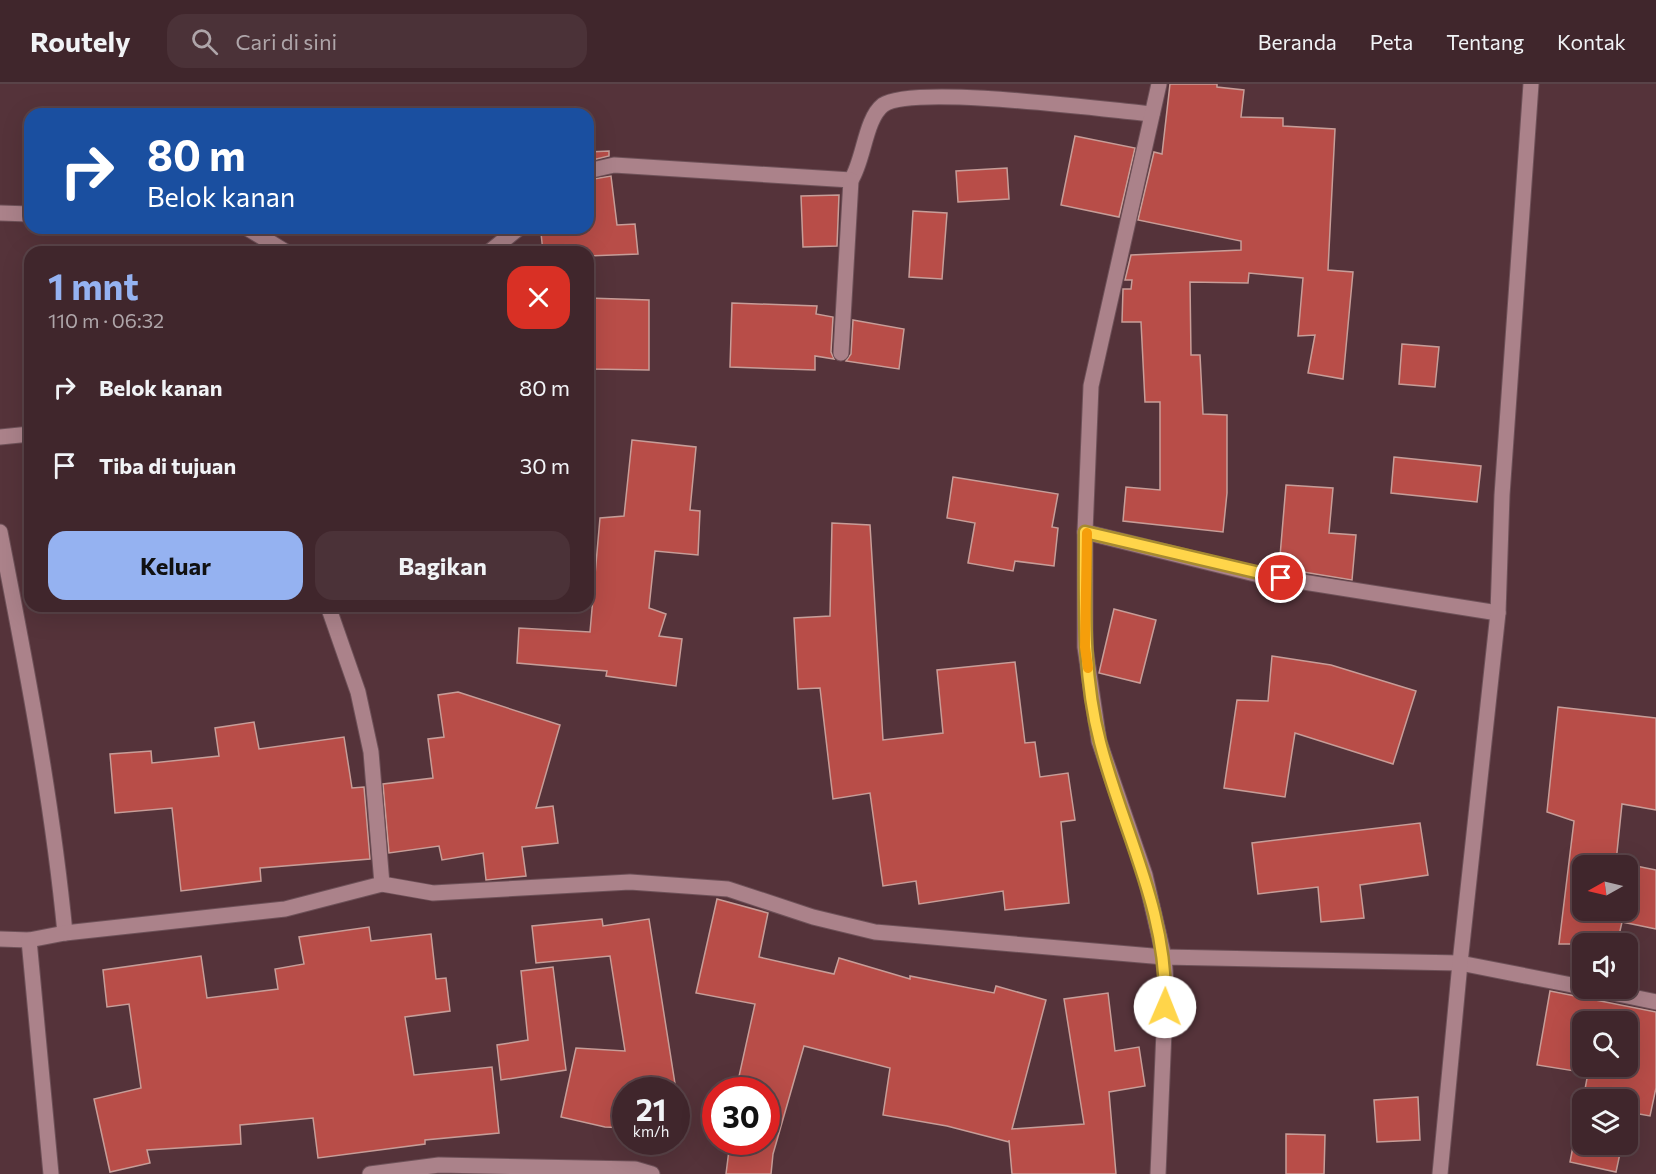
<!DOCTYPE html>
<html lang="id">
<meta charset="utf-8">
<style>
body{margin:0;font-family:Commissioner,sans-serif;background:#4b3238;color:#f1f3f6;height:100vh;display:flex;flex-direction:column;font-size:22px;white-space:nowrap}
*{box-sizing:border-box;margin:0}
p{font-size:20px;color:#aea5a9}
.icon{flex:none;width:33px;height:33px;fill:none;stroke:currentColor;stroke-width:2;stroke-linecap:round;stroke-linejoin:round}
.map{position:relative;flex:1;overflow:hidden}
.drawer{position:absolute;left:24px;top:162px;width:570px;height:366px;display:flex;flex-direction:column;background:#40262c;border-radius:18px;box-shadow:0 6px 24px #0002,0 0 0 2px #594348}
.drawer>*{flex:none}
.guide{position:absolute;left:24px;top:24px;width:570px;height:126px;border-radius:18px;box-shadow:0 6px 24px #0002,0 0 0 2px #594348;background:#1a4fa0;color:#fff;overflow:hidden}
.needle{width:39px;rotate:262deg}
.buttons{position:absolute;left:1572px;top:771px;display:grid;gap:12px}
.buttons a{display:grid;place-items:center;width:66px;height:66px;border-radius:12px;background:#40262c;box-shadow:0 6px 24px #0002,0 0 0 2px #594348;font-size:30px}
.speed{position:absolute;left:612px;top:993px;display:flex;gap:12px;font-size:30px;font-weight:700;text-align:center}
.speed>*{display:grid;place-content:center;width:78px;height:78px;border-radius:50%;background:#40262c;box-shadow:0 6px 24px #0002,0 0 0 2px #594348;line-height:1}
.speed small{font-size:15px;font-weight:400}
.speed .limit{border:9px solid #d22;background:#fff;color:#111}
.pin{position:absolute;display:grid;place-items:center;width:51px;height:51px;color:#fff;margin:-26px;border:3px solid #fff;border-radius:50%;box-shadow:0 2px 6px #0007}
.me{position:absolute;width:66px;margin:-33px;rotate:1deg;stroke-linejoin:round;filter:drop-shadow(0 0 4px #0008)}
.turn{display:flex;align-items:center;gap:21px;height:126px;padding:0 24px;font-size:27px}
.turn .icon{width:78px;height:78px;stroke-width:2.5}
.turn b{display:block;font-size:42px;line-height:51px}
.round{display:grid;place-items:center;flex:none;width:63px;height:63px;border-radius:18px;background:#4b3238}
.headline{display:flex;align-items:center;justify-content:space-between;height:102px;padding:0 24px}
h1{font-size:36px;font-weight:700;line-height:45px;color:#95b2f1}
.primary-button{display:flex;gap:12px;margin-top:auto;padding:12px 24px}
.primary-button a{flex:1;height:69px;border-radius:18px;background:#95b2f1;color:#111;font-size:24px;font-weight:700;line-height:69px;text-align:center}
.primary-button a+a{background:#4b3238;color:#f1f3f6}
ul{padding:0;list-style:none}
li{display:flex;align-items:center;gap:18px;height:78px;padding:0 24px}
li div{flex:1}
li b{display:block;font-size:22px}
li em{font-style:normal}
header{display:flex;align-items:center;gap:36px;box-sizing:border-box;height:84px;padding:0 30px;background:#40262c;border-bottom:2px solid #594348}
header strong{font-size:28px}
nav{display:flex;gap:33px;margin-inline-start:auto;font-size:21px}
.search{width:420px;height:54px;background:#4b3238;display:flex;align-items:center;gap:15px;box-sizing:border-box;padding:0 21px;border-radius:18px;color:#aea5a9;font-size:22px}
.map>svg:first-child{display:block}
.building{fill:#b84d48;stroke:#c79d98;stroke-width:1.5;fill-rule:evenodd}
.lines{fill:none;stroke-linecap:round;stroke-linejoin:round}
.minor-casing{stroke:#6e5158;stroke-width:17}
.minor{stroke:#ab828a;stroke-width:15}
.route-casing{stroke:#a68a30;stroke-width:15}
.route{stroke:#ffd54a;stroke-width:10}
.slow{stroke:#f59e0b;stroke-width:10}
</style>
<header>
<strong>Routely</strong>
<div class="search"><svg class="icon" aria-label="search" viewBox="0 0 24 24"><circle cx="10" cy="10" r="6"/><path d="M15 15l6 6"/></svg>Cari di sini</div>
<nav><a>Beranda</a><a>Peta</a><a>Tentang</a><a>Kontak</a></nav>
</header>
<div class="map">
<svg width="1656" height="1090" viewBox="0 0 1656 1090">
<rect width="100%" height="100%" fill="#55333a"/>
<g class="building">
<path d="M1170,0H1217V3L1244,6L1241,33L1283,34V42L1335,45L1328,186L1353,188L1343,295L1308,289L1315,251L1298,252L1303,194L1249,189L1248,199L1190,198L1191,271H1200L1203,330L1227,331V409L1223,448L1123,437L1126,403L1160,406V318H1145L1141,238H1122L1123,205H1131L1132,196H1125L1131,171L1241,166V157L1138,136L1154,68L1162,70Z"/>
<path d="M1075,52L1135,64L1119,133L1061,121Z"/>
<path d="M609,67V72L588,77V68Z"/>
<path d="M1007,84L1009,115L958,118L956,87Z"/>
<path d="M611,92L617,141L635,140L638,170L588,172V168H543L541,149L588,144V96Z"/>
<path d="M839,111L837,162L803,163L801,112Z"/>
<path d="M913,127L947,129L942,195L909,193Z"/>
<path d="M588,214L649,216V286L593,285V279L588,280Z"/>
<path d="M732,219L817,222L816,230L833,233L831,268L834,275L815,272V286L730,283Z"/>
<path d="M853,236L904,245L899,285L846,277L851,270Z"/>
<path d="M1402,260L1439,263L1435,303L1399,300Z"/>
<path d="M632,356L696,363L690,426L700,427L698,471L655,467L649,524L666,530L659,552L682,555L676,602L606,592L607,587L517,579L519,544L590,548L600,434L624,432Z"/>
<path d="M1394,373L1481,382L1477,418L1391,409Z"/>
<path d="M953,393L1058,410L1052,443L1058,444L1054,482L1015,477L1013,487L968,479L975,439L947,434Z"/>
<path d="M1286,401L1333,404L1329,449L1356,451L1352,496L1279,484Z"/>
<path d="M832,439L870,441L883,656L943,649L937,586L1015,578L1025,659L1035,658L1040,693L1068,689L1075,736L1061,738L1069,819L1005,826L1003,807L919,820L916,797L883,802L870,709L833,715L820,604L798,605L794,534L830,532Z"/>
<path d="M1114,525L1156,536L1140,599L1099,589Z"/>
<path d="M1272,572L1331,581L1416,607L1393,680L1295,649L1285,713L1224,704L1237,616L1268,617Z"/>
<path d="M458,608L560,641L536,724L553,722L558,759L522,763L526,792L486,796L483,769L442,776L439,762L389,769L383,700L433,694L428,655L444,653L438,611Z"/>
<path d="M1558,623L1656,634V726L1622,720L1616,778L1656,786V845L1622,838L1617,860H1559L1574,737L1547,728ZM1582,782H1628V826H1582Z"/>
<path d="M254,638L259,665L344,653L352,704L364,703L370,775L260,784L261,797L181,807L172,724L115,729L110,670L151,667L152,679L219,672L215,644Z"/>
<path d="M1420,739L1428,791L1360,801L1364,834L1321,838L1318,803L1258,810L1252,759Z"/>
<path d="M717,815L768,829L759,873L834,890L839,874L910,895V892L994,909L996,902L1046,916L1012,1045L1084,1040L1064,915L1108,909L1115,967L1139,963L1145,1002L1109,1008L1116,1090H1012L1009,1056V1058L947,1042L883,1031L890,984L804,962L773,1070L771,1090H726L730,1058H766V1006H736L755,920L696,909Z"/>
<path d="M602,835L603,842L649,835L676,1006H626V1044L605,1043L561,1033L576,964L625,967L610,872L536,879L532,842Z"/>
<path d="M369,843L371,857L431,850L436,895L446,894L450,927L405,933L414,991L492,983L499,1049L425,1056V1060L318,1074L313,1034L240,1041L241,1060L147,1066L150,1079L110,1088L94,1015L141,1004L129,920L107,923L103,886L201,872L207,914L278,905L275,885L304,880L299,853Z"/>
<path d="M553,883L566,986L501,996L497,961L528,956L521,887Z"/>
<path d="M1550,907L1656,928V1004L1650,1032L1628,1028V1031V1016H1583L1588,989L1537,981ZM1582,938H1628V982H1582Z"/>
<path d="M676,1008L683,1046H676Z"/>
<path d="M1418,1013L1420,1056L1377,1058L1374,1016Z"/>
<path d="M1582,1016V1060H1622L1616,1088L1570,1078Z"/>
<path d="M1286,1050L1325,1051L1324,1090H1286Z"/>
</g>
<g class="lines">
<g class="minor-casing">
<g id="minor">
<path d="M588,87L614,81L851,96C864,76 865,35 883,21C913,0 1107,26 1152,30"/>
<path d="M0,129L30,130"/>
<path d="M247,144L286,168"/>
<path d="M489,168L519,144"/>
<path d="M841,269L851,96"/>
<path d="M0,353L30,350"/>
<path d="M0,448C26,581 52,714 65,849"/>
<path d="M1085,448L1259,491L1498,529"/>
<path d="M328,522L358,608L371,668L382,800"/>
<path d="M0,855L29,856"/>
<path d="M1589,904L1656,918"/>
<path d="M51,1090L29,856L65,849L285,825L382,800L433,809L630,798L728,805L813,833L875,848L1164,873L1145,791L1099,657L1085,563V448L1091,302L1159,0"/>
<path d="M370,1090L439,1081L635,1085L652,1090"/>
<path d="M1158,1090L1166,899L1164,873L1460,879L1582,903"/>
<path d="M1440,1090L1460,879L1498,529L1502,411L1531,0"/>
</g>
</g>
<use href="#minor" class="minor"/>
</g>
<g class="lines">
<g class="route-casing">
<path id="route" d="M1165,923C1168,826 1123,748 1100,658C1082,590 1085,518 1085,448L1281,494"/>
</g>
<use href="#route" class="route"/>
<path class="slow" d="M1087,449L1085,563L1088,584"/>
</g>
</svg>
<div class="buttons">
<a><svg class="needle" viewBox="-14 -14 28 28"><path d="M0-13l5 13h-10z" fill="#e53935"/><path d="M0 13l5-13h-10z" fill="#aea5a9"/></svg></a>
<a><svg class="icon" aria-label="sound" viewBox="0 0 24 24"><path d="M4 9h4l5-4v14l-5-4H4zM17 9q2 3 0 6"/></svg></a>
<a><svg class="icon" aria-label="search" viewBox="0 0 24 24"><circle cx="10" cy="10" r="6"/><path d="M15 15l6 6"/></svg></a>
<a><svg class="icon" aria-label="layers" viewBox="0 0 24 24"><path d="M12 4l9 5-9 5-9-5zM3 14l9 5 9-5"/></svg></a>
</div>
<div class="speed"><div>21<small>km/h</small></div><div class="limit">30</div></div>
<div class="pin" style="left:1281px;top:494px;background:#d93025"><svg class="icon" aria-label="arrive" viewBox="0 0 24 24"><path d="M6 21V4h12l-3 4 3 4H6"/></svg></div>
<svg class="me" style="left:1165px;top:923px" viewBox="-20 -20 40 40"><circle r="19" fill="#fff"/><path d="M0-13L10 11 0 6-10 11z" fill="#ffd54a"/></svg>
<div class="guide">
<div class="turn"><svg class="icon" aria-label="right" viewBox="0 0 24 24"><path d="M7 20v-9h11M14 6l5 5-5 5"/></svg><div><b>80 m</b>Belok kanan</div></div>
</div>
<section class="drawer">
<div class="headline"><div><h1>1 mnt</h1><p>110 m · 06:32</p></div><a class="round" style="background:#d93025;color:#fff"><svg class="icon" aria-label="close" viewBox="0 0 24 24"><path d="M6 6l12 12M18 6L6 18"/></svg></a></div>
<ul>
<li><svg class="icon" aria-label="right" viewBox="0 0 24 24"><path d="M7 20v-9h11M14 6l5 5-5 5"/></svg><div><b>Belok kanan</b></div><em>80 m</em></li>
<li><svg class="icon" aria-label="arrive" viewBox="0 0 24 24"><path d="M6 21V4h12l-3 4 3 4H6"/></svg><div><b>Tiba di tujuan</b></div><em>30 m</em></li>
</ul>
<div class="primary-button"><a>Keluar</a><a>Bagikan</a></div>
</section>
</div>
